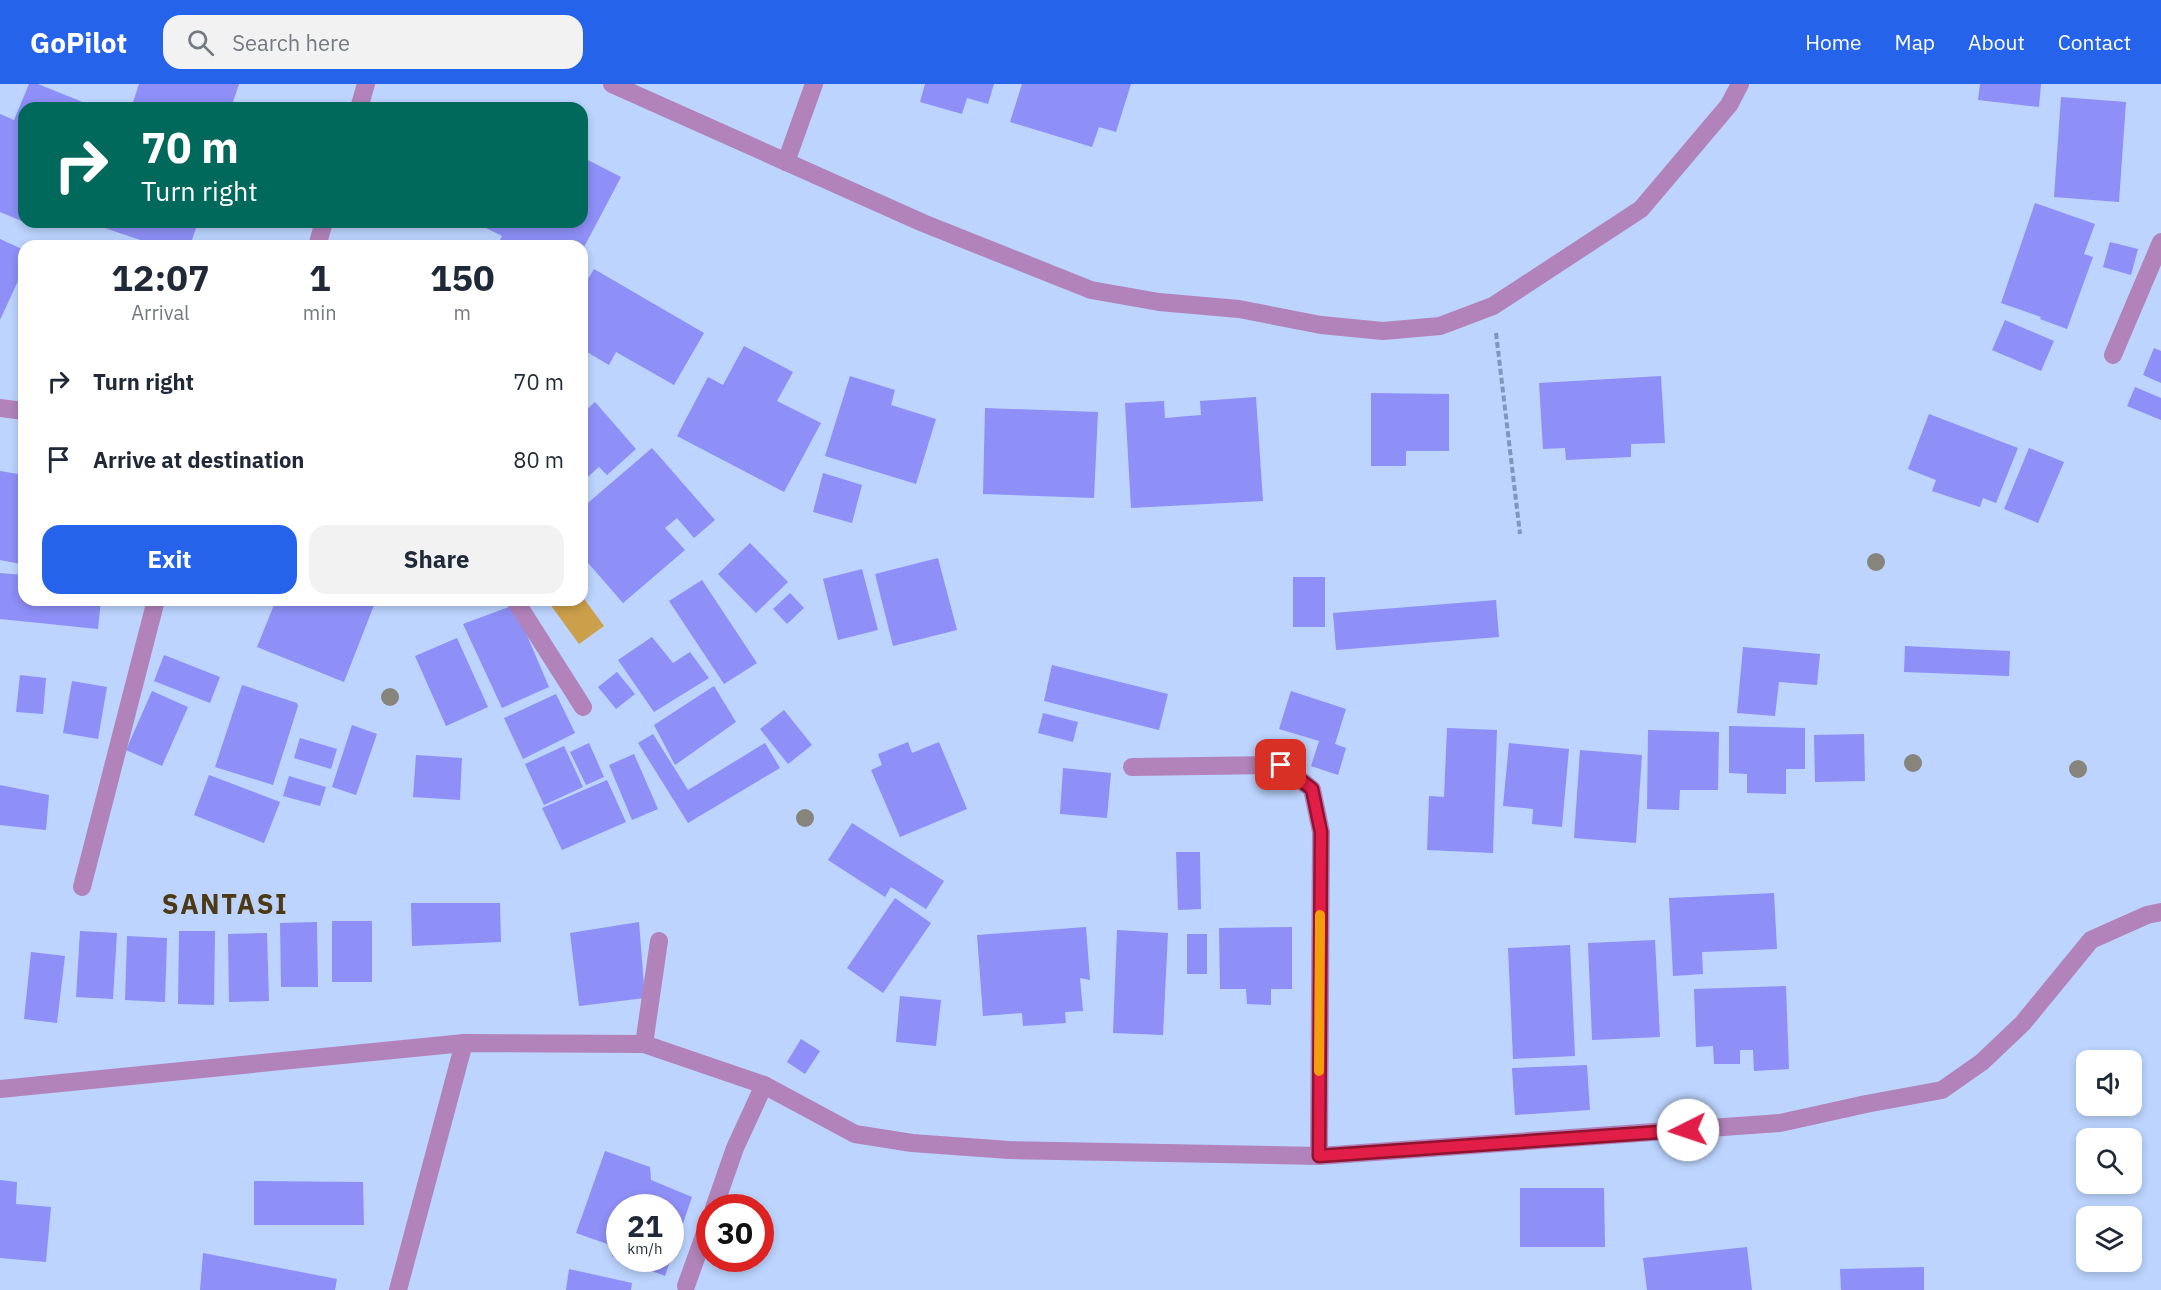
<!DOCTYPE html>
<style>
body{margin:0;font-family:"IBM Plex Sans",sans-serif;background:#f2f2f3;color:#1f2937;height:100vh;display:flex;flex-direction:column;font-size:22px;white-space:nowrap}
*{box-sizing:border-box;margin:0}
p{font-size:20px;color:#747a83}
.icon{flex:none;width:33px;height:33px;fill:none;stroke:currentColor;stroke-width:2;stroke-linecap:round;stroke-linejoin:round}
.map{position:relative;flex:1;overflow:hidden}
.side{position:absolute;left:18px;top:156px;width:570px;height:366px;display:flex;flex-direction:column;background:#fff;border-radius:18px;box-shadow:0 3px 9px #0003}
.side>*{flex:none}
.top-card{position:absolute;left:18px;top:18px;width:570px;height:126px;border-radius:18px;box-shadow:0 3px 9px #0003;background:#00695c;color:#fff;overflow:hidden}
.tools{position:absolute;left:2076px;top:966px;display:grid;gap:12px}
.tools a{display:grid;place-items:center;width:66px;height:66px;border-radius:12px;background:#fff;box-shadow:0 3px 9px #0003;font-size:30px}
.speed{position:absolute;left:606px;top:1110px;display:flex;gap:12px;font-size:30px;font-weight:700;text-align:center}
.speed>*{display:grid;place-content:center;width:78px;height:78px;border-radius:50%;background:#fff;box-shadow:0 3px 9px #0003;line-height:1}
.speed small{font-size:15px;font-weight:400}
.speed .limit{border:9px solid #d22;background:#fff;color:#111}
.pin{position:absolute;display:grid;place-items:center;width:51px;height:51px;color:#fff;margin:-26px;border-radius:12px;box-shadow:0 3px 9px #0006}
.me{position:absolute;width:66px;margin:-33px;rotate:266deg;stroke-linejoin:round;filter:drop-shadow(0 0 4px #0008)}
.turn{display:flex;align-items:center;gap:21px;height:126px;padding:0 24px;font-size:27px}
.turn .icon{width:78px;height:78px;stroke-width:2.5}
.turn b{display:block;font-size:42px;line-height:51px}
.eta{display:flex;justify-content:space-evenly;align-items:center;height:102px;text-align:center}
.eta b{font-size:36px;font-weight:700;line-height:42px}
.button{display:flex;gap:12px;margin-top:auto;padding:12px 24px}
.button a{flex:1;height:69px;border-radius:18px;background:#2563eb;color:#fff;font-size:24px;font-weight:700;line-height:69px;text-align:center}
.button a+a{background:#f2f2f3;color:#1f2937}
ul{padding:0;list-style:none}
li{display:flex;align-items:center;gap:18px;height:78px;padding:0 24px}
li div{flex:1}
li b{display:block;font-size:22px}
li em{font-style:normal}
header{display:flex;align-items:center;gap:36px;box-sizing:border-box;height:84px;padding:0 30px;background:#2563eb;color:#fff}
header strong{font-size:28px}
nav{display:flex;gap:33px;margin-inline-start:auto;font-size:21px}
.search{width:420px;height:54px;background:#f2f2f3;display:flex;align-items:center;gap:15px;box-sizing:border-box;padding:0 21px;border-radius:18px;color:#747a83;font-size:22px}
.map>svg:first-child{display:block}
.green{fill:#cc9f4a}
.building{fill:#8e8ff7;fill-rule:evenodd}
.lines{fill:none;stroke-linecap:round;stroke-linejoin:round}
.path{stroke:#8295ba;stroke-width:4;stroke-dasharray:6 3;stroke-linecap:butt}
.street{stroke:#b183ba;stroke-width:18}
.tree{fill:#87847c}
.route-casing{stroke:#92132f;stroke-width:15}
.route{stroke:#e11d48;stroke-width:10}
.slow{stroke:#f59e0b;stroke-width:10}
.labels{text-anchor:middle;stroke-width:4.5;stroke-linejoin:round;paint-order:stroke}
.district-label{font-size:27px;font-weight:bold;letter-spacing:1.5px;fill:#4d3913;stroke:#bcd4fe}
</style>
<header>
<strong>GoPilot</strong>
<div class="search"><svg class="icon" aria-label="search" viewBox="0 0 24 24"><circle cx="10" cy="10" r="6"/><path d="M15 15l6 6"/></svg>Search here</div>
<nav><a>Home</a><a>Map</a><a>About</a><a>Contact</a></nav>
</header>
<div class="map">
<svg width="2161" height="1206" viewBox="0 0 2161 1206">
<rect width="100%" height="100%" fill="#bcd4fe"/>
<path class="green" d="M582,512L604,542L579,560L547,516H582Z"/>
<g class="building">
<path d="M29,0H38L90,21L89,24H24V138L0,128V30L14,36Z"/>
<path d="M139,0H239L231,24H131Z"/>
<path d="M925,0H994L988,20L967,14L962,30L920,18Z"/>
<path d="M1022,0H1131L1116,48L1099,43L1092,63L1010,38Z"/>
<path d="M1980,0H2041L2039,23L1978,16Z"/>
<path d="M2061,13L2126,18L2119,118L2054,113Z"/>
<path d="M582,73L621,93L582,167V162H497L502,152L474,138H582Z"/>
<path d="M2035,119L2095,140L2084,170L2093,173L2067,245L2040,235L2041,233L2001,219Z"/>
<path d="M96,138H198L190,162H158L96,141Z"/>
<path d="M0,155L24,166V184L0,236Z"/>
<path d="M2110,158L2138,165L2131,191L2103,183Z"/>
<path d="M594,185L704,249L674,301L616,268L609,281L582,265V205Z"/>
<path d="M2005,236L2054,257L2041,287L1992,266Z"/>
<path d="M744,262L793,288L777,317L821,339L784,408L677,352L708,293L723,301Z"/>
<path d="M2154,264L2161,267V299L2143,291Z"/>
<path d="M850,292L895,306L891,321L936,335L916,400L825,372Z"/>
<path d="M1661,292L1665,359L1631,360V373L1566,376L1565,364L1543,365L1539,299Z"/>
<path d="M2135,303L2161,314V336L2127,322Z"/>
<path d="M1371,309L1449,310V367H1406V382H1371Z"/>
<path d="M1256,313L1263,417L1131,424L1125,319L1164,317L1165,334L1201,331L1200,317Z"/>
<path d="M595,318L636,365L607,391L599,383L582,398V330Z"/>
<path d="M985,324L1098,328L1094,414L983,410Z"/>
<path d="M1929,330L2018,364L1996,419L1983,414L1980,423L1932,407L1936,396L1908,385Z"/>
<path d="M652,364L715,436L694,454L677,434L665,444L685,466L623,519L582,472V424Z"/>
<path d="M2029,364L2064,378L2038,439L2004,425Z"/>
<path d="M0,387L24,391V461L21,480L0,476Z"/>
<path d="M823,389L862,401L852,439L813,428Z"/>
<path d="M750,459L788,498L756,529L718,490Z"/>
<path d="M938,474L957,546L893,562L875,490Z"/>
<path d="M862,485L878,546L838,556L823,495Z"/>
<path d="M0,489L24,491V516H101L98,545L0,535Z"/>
<rect x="1293" y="493" width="32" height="50"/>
<path d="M702,496L757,579L724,600L669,517Z"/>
<path d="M790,509L804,524L787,540L773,525Z"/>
<path d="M276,516H376L344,598L257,563Z"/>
<path d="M1496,516L1499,553L1336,566L1333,529Z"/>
<path d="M514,521L549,603L502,624L463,540Z"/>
<path d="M652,553L673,579L690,568L709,594L654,628L618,576Z"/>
<path d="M457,554L488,623L446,642L415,572Z"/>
<path d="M1905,562L2010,567L2009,592L1904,588Z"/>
<path d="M1743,563L1820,570L1817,601L1779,598L1775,632L1737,629Z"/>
<path d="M164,571L220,593L210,619L154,597Z"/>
<path d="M1052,581L1168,610L1159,646L1044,617Z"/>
<path d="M617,588L635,610L616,625L598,603Z"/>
<path d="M20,591L46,594L43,630L16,628Z"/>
<path d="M72,597L107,603L98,655L63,649Z"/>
<path d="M242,601L297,619L298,622L273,701L215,683Z"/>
<path d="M714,602L736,638L675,681L654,641Z"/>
<path d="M152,607L188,623L162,682L126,666Z"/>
<path d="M1291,607L1346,625L1335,660L1346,664L1338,691L1311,682L1319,657L1279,645Z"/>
<path d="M556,610L575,649L523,675L504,634Z"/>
<path d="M784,626L812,661L788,680L760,645Z"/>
<path d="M1043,629L1078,638L1073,658L1038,649Z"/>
<path d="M352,641L377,650L356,711L332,703Z"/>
<path d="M1729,642L1805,644V685H1786V710L1747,709V690L1729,689Z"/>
<path d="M1447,644L1497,646L1493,769L1427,766L1429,712L1444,713Z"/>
<path d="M1648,646L1719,648L1718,706H1680L1679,726L1647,725Z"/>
<path d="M653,650L688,706L765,659L780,684L688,739L638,659Z"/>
<path d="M1864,650L1865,697L1815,698L1814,651Z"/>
<path d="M300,654L337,665L331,685L294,674Z"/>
<path d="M908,658L912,669L939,658L967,725L900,753L871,686L882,681L878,670Z"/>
<path d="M589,659L604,693L586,701L570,668Z"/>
<path d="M1509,659L1569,665L1562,743L1532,740L1533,725L1503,722Z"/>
<path d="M564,662L583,703L544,721L525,680Z"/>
<path d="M1580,666L1642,671L1636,759L1574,754Z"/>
<path d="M634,670L658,725L632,736L609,681Z"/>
<path d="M416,671L462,674L460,716L413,713Z"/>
<path d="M1063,684L1111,689L1107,734L1060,730Z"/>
<path d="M209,691L280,718L264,759L194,731Z"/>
<path d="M289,692L326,703L320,722L283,712Z"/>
<path d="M607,696L626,738L562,766L542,724Z"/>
<path d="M0,701L49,711L46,746L0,741Z"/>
<path d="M852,739L944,797L926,825L891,803L885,813L828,776Z"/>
<path d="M1176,768H1200L1201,825L1178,826Z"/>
<path d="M1774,809L1777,865L1702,868L1703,890L1673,892L1669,814Z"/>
<path d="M895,814L931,839L883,909L847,884Z"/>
<path d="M411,819H500L501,858L412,862Z"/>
<rect x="332" y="837" width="40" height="61"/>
<path d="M317,838L318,903H281L280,839Z"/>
<path d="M639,838L645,914L579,922L570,849Z"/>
<path d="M1086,843L1090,896L1080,894L1083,927L1065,928L1066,939L1023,942L1022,929L983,932L977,851Z"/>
<path d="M1292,843V905H1271V921L1247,920L1246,905H1220L1219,844Z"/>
<path d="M1117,846L1168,849L1163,951L1113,949Z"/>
<path d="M80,847L117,849L113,915L76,913Z"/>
<path d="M179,847H215L214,921L178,920Z"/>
<path d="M267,849L269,917L229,918L228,850Z"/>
<rect x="1187" y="850" width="20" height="40"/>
<path d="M127,852L167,854L165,918L125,916Z"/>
<path d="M1655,856L1660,953L1592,956L1588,859Z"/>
<path d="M1570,861L1575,972L1513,975L1508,864Z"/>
<path d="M31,868L65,872L57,939L24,935Z"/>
<path d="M1786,902L1789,985L1754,987L1753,966H1740V980H1714L1713,962L1696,963L1694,905Z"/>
<path d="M900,912L941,916L936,962L896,958Z"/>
<path d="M801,955L820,967L805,990L787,978Z"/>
<path d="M1587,981L1590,1026L1515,1031L1512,984Z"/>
<path d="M605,1067L650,1083L651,1096L692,1113L665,1192L612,1172L613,1162L576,1149ZM620,1124H670V1174H620Z"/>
<path d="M0,1096L17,1098L16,1120L51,1123L46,1178L0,1174Z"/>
<path d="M254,1097L363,1098L364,1141H254Z"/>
<path d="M1520,1104H1604L1605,1163H1520Z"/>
<path d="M1747,1163L1752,1206H1647L1643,1174Z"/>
<path d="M203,1169L337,1195L335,1206H200Z"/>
<path d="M1924,1183V1206H1841L1840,1185Z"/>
<path d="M569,1185L632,1199L631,1206H566Z"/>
</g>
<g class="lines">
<path class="path" d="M1496,249L1520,450"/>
<g class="street">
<path d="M612,0L923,139L1091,206L1159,218L1239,225L1321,241L1383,247L1440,242L1493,222L1641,125L1729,21L1740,0"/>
<path d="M359,24L366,0"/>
<path d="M786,78L814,0"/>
<path d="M317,162L324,138"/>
<path d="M2113,271L2161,158"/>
<path d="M0,324L24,327"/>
<path d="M515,516L583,623"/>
<path d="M1132,683L1281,681L1312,705L1321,748L1319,1072"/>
<path d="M82,803L156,516"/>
<path d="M644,960L659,857"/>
<path d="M0,1005L464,959L644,960L764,1001L855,1050L912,1059L1009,1066L1319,1072L1780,1039L1866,1020L1942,1006L1982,978L2023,939L2091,856L2147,831L2161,828"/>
<path d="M714,1124L735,1064L764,1001"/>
<path d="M686,1202L710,1135"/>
<path d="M398,1206L464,959"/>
</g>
</g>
<g class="tree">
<circle cx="1876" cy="478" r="9"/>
<circle cx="390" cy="613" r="9"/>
<circle cx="1913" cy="679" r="9"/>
<circle cx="2078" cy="685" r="9"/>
<circle cx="805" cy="734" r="9"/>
</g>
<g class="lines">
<g class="route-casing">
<path id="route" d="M1281,681L1312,705L1321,748L1319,1072L1688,1046"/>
</g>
<use href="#route" class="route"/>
<path class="slow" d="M1319,987L1320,831"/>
</g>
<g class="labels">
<g class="district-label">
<text x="225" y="830">SANTASI</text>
</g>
</g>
</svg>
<div class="tools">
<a><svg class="icon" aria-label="sound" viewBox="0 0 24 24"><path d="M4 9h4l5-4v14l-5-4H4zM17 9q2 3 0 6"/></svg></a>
<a><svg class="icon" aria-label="search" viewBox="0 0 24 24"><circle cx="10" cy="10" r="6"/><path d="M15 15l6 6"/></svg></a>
<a><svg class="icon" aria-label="layers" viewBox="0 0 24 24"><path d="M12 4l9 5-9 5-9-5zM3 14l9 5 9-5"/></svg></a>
</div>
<div class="speed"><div>21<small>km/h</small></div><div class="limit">30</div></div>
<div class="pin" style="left:1281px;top:681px;background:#d93025"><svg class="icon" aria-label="arrive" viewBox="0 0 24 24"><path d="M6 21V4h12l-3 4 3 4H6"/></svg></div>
<svg class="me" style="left:1688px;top:1046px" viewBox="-20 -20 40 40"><circle r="19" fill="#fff"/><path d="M0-13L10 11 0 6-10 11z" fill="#e11d48"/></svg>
<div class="top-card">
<div class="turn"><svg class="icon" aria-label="right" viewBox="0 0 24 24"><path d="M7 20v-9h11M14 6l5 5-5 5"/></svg><div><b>70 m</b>Turn right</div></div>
</div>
<section class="side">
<div class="eta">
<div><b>12:07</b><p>Arrival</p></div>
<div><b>1</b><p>min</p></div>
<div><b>150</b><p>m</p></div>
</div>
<ul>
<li><svg class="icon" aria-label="right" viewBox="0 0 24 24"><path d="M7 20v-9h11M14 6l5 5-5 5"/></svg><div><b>Turn right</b></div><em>70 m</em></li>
<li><svg class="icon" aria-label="arrive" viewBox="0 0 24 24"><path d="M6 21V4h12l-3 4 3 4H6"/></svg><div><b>Arrive at destination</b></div><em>80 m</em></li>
</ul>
<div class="button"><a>Exit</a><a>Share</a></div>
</section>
</div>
